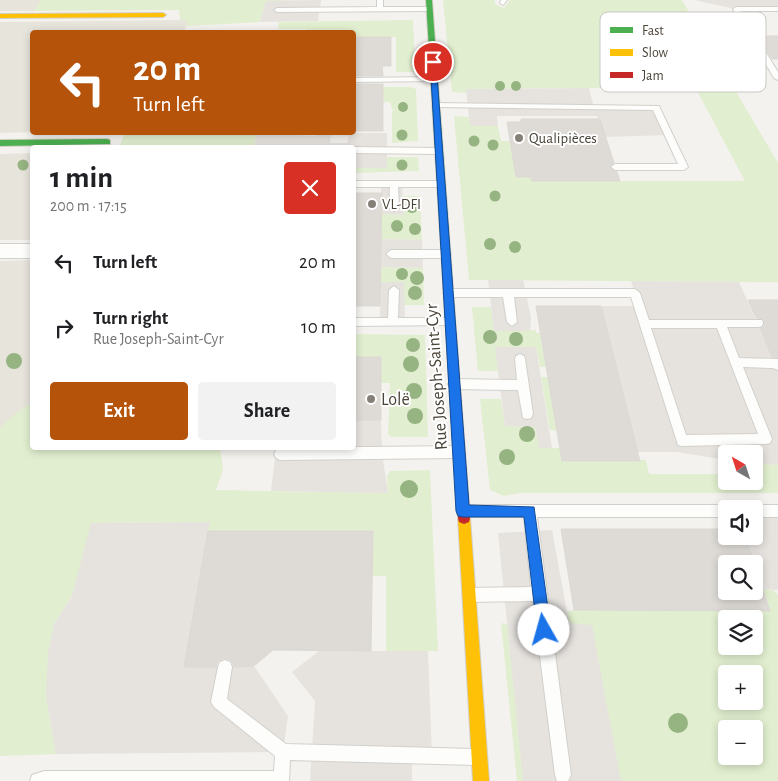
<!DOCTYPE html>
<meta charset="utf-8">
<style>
body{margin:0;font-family:"Alegreya Sans",sans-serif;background:#f2f2f2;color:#202124;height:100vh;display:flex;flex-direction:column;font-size:19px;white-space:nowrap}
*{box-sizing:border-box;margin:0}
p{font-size:16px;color:#757577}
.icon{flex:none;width:28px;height:28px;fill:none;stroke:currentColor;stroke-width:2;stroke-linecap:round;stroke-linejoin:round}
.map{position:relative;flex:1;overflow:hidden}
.sheet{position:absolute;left:30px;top:145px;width:326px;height:305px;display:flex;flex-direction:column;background:#fff;border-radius:5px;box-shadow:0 2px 8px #0003}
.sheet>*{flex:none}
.top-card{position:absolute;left:30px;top:30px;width:326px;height:105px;border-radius:5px;box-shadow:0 2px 8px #0003;background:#b45309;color:#fff;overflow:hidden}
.needle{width:32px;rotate:321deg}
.controls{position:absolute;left:718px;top:445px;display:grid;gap:10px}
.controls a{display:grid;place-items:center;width:45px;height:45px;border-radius:5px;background:#fff;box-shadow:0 2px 8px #0003;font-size:25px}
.pin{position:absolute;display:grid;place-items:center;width:42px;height:42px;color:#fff;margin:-21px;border:2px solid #fff;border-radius:50%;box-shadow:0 1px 5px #0007}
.me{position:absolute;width:55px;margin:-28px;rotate:353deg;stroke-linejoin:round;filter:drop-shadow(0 0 4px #0008)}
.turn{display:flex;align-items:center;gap:18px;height:105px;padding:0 20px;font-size:22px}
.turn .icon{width:65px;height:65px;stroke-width:2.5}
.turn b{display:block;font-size:35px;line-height:42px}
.round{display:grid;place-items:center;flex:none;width:52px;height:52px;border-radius:5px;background:#f2f2f2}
.head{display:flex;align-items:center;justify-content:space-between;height:85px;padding:0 20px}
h1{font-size:30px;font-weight:700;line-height:38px}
.cta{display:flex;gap:10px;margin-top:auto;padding:10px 20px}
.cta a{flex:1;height:58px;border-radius:5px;background:#b45309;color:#fff;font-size:20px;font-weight:700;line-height:58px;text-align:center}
.cta a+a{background:#f2f2f2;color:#202124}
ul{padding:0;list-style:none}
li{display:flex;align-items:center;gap:15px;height:65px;padding:0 20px}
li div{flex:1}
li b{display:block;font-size:19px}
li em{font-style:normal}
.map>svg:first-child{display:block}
.residential{fill:#e7e4dc}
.green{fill:#e1eecf;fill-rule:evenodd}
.parking{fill:#e6e3df}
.building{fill:#dedbd6;stroke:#dcd9d4;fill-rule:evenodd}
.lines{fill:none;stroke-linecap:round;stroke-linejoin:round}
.lane-casing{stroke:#d2d0cb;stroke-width:2}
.street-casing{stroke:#d2d0cb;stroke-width:2}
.fast-casing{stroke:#d3cfc5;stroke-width:2}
.slow-casing{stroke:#d3cfc5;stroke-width:2}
.jam-casing{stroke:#d3cfc5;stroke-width:2}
.lane{fill:#fdfdfc;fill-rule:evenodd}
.street{fill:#fdfdfc;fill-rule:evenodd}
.fast{fill:#4caf50;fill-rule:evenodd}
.slow{fill:#ffc107;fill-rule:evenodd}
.jam{fill:#c62828;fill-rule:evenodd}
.tree{fill:#96b382}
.route{fill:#1a73e8;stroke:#114b97}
.poi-dot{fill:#868178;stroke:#fff;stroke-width:2}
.labels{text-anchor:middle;stroke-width:4;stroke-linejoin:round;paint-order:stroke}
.far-poi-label{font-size:15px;fill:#4b4439;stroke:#fff;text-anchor:start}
.street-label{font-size:18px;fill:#4b4439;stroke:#fff}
.poi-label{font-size:18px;fill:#4b4439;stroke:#fff;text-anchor:start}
.key{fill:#fff;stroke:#c9c7c4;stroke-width:1}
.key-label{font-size:14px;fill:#4b4439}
</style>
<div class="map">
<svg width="778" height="781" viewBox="0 0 778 781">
<rect width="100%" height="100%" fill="#f4f2ee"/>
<g class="residential">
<path d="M0,0H41L34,11H0Z"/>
<path d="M188,20L184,32H32V132L0,133V22Z"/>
<path d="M32,153V240H0V154Z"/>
<path d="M32,260V417L0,498V261Z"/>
</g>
<g class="green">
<path d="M41,0H315L266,1L260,22L186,26L187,20H180L179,10L34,11Z"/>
<path d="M443,0H495V4L504,8L510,0H682L778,163V282L469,280L454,116L469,117L470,126H498L501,141H510L516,177H531L532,181H745L695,87L466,89V93L452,92Z"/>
<path d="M413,20L415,72H396V37H354V32H306V29H278L279,22Z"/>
<path d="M354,87H411L416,89L418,141L392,143V112L393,111L390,102L354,103Z"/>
<path d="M125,133V132L257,133L254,147H119Z"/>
<path d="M389,157H416L418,158L419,171L354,173V168H387V158Z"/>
<path d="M403,196H420L422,240L381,239V214L403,215Z"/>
<path d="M381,267L423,268L424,305H404V282H380Z"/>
<path d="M472,307H491L494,331L536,330V333H540L546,367H540L536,347H496L498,371H478Z"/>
<path d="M354,334L425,335L428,437H391L388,434L390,383H381V357H354Z"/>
<path d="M541,377H548L557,431L550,430Z"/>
<path d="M480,399H501L505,426L535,427L539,448H560L562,461L646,460L649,474H719L726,471V481H754V463L778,465V493H519L504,496L490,490Z"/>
<path d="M32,402V448H220L223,470L216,490L388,493L387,476L390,471L430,470L438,651L386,652V576H373V531H208L209,522L92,523L72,596L54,624L46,697L56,754L0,756V428L14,415Z"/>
<path d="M763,589L773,590L778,595V781H517L501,623L508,625L510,653L570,628L567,612L574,610L770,611ZM726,619H754V646H726ZM726,674H754V701H726ZM726,729H754V756H726Z"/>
</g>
<g class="parking">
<path d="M321,0L318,21L260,22L266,1Z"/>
<path d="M694,0H778V9H736Z"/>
<path d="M589,88L594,108H656L669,135L605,137L597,116H497L498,126H470L466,89Z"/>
<path d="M257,133H292V135L315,136L317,133H331L330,143H347L349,133H387V168H354V148H254Z"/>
<path d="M381,184H402L404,215L381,214Z"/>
<path d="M381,239L422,240L423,268L381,267Z"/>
<path d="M488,280H523L531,317L530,331H494Z"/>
<path d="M631,281L739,282L770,352H778V465L754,463V454H726V460L677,452H637L601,306H639Z"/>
<path d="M380,282H404L405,322H380Z"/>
<path d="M495,347H536L552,448H539L535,427L505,426Z"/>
<path d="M354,420H381L382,453L388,493L271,491L276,448H354Z"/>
<path d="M754,511H778V590L763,589L745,536H754Z"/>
<path d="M210,522L184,667L254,666L288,716L283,752L56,754L46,697L48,653L54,624L72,596L91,523Z"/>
<path d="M552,530L569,623L592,625L621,781H523L498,533Z"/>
<path d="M319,651H428L432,756H412V781H310L315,701L292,672Z"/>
</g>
<g class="building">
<path d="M758,36H778V59H772Z"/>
<path d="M354,37H391V66H382L383,76H354Z"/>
<rect x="354" y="84" width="29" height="47"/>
<path d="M521,119H600L614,163L609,167L617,172L620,181H532L531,177H516L507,122H521Z"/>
<path d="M354,193H382L380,306H354Z"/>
<path d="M748,300H778V357H772L760,328L764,327V319L756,318Z"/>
<path d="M536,306H601L640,461H562Z"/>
<rect x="354" y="357" width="27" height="63"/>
<path d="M561,529H726V536H745L770,611L574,610ZM726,564H754V591H726Z"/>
<path d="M208,531H373L371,651L273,650L254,666L234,667L231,660L224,658L218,661L216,667H184Z"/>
</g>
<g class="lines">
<g class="lane-casing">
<g id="lane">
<path d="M377,0H383V7H429L432,9L429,11L277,12L274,10L277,8L377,7Z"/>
<path d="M501,0H507L503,5L500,3Z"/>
<path d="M736,7H778V11H740L778,72V80L774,78L733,9Z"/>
<path d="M437,77L438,79L434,81L354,82V78Z"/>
<path d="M433,103L659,106L688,167L684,170H615L611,167L615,164H678L653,110L436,107H433Z"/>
<path d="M354,147L439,148L443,151L439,154L354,153Z"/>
<path d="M354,181H441L445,184L441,187H398L399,208L394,211L389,208L390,187H354Z"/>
<path d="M391,250H446L451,254L446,258H391L386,254Z"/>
<path d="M394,286L399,290L398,318H450L455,322L454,325L354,326V318H388L389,290Z"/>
<path d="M448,289H635L640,293L649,320H762L763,323L762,326L758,327H727L739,358L778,359V370L773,368L743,367L772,439L770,443L766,444L682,446L678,445L631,297H514L517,322L512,326L507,322L503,297H448L443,293ZM651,328H717L758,434L686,435Z"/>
<path d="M520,354L524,356L525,359L533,414L531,418L527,419L523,418L518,390L454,389L450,387L448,384L450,381L454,379L517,380L515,359L516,356Z"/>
<path d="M459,446L463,448L465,452L463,456L459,458L280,460L276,458L274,454L276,450L280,448Z"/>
<path d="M463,505H726L731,509H726V517H537L571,775L568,781H557L555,775L533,601L470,602L465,600L463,595L465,590L470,588L531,587L524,517H463L458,515L457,511L458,507Z"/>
<path d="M754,505H778V517H754V509H749Z"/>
<path d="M225,660L230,662L232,667L227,699L286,744L475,749L481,751L483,757L481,763L475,765L290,760L289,781H30L32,775L44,771H274L275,756L214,707L211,702L218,667L220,662Z"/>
</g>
</g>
<g class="street-casing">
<rect id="street" x="0" y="244" width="32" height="14"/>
</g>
<g class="fast-casing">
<g id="fast">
<path d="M426,0H432L456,331L451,335L446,331Z"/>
<path d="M107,139L110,140V144L0,146V140Z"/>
</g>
</g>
<g class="slow-casing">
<g id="slow">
<path d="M0,14L163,13L166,15L163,17L0,18Z"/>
<path d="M464,512L469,514L470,518L489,781H473L458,518L459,514Z"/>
</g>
</g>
<g class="jam-casing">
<path id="jam" d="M451,327L456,331L470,518L469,522L464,524L459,522L458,518L446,331Z"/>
</g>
<use href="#lane" class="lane"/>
<use href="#street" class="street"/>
<use href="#fast" class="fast"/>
<use href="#slow" class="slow"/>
<use href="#jam" class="jam"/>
</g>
<g class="tree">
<circle cx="500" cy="86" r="5"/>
<circle cx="516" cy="86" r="5"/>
<circle cx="403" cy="107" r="5"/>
<circle cx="402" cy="135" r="5.5"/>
<circle cx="474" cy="141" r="5.5"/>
<circle cx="493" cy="145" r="5.5"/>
<circle cx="23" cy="165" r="5.5"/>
<circle cx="402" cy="165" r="5.5"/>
<circle cx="495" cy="196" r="5.5"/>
<circle cx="412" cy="207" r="6"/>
<circle cx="397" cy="226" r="6"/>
<circle cx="415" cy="229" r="6"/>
<circle cx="490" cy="244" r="6"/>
<circle cx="515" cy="247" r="6"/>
<circle cx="402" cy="274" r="6"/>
<circle cx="417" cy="278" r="7"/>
<circle cx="415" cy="293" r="7"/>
<circle cx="490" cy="337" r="7"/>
<circle cx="516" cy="339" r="7"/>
<circle cx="413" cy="345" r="7"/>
<circle cx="14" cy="361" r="8"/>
<circle cx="411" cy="364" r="8"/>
<circle cx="414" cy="391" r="8"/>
<circle cx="415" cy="416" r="8"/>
<circle cx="527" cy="434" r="8"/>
<circle cx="507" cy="457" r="8"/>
<circle cx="409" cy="489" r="9"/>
<circle cx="678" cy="723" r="10"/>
</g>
<path class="route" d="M430,60L436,62L469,505L534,507L551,630L549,635L544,637L539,635L537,630L524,517H463L458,516L456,511Z"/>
<g class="poi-dot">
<circle cx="519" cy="138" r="5"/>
<circle cx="372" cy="204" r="5"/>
<circle cx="371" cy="399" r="5"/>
</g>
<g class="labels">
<g class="far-poi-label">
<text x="529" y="143">Qualipièces</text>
<text x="382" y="209">VL-DFI</text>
</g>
<g class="street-label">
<text transform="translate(436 377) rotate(-94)" y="6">Rue Joseph-Saint-Cyr</text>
</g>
<g class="poi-label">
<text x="381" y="405">Lolë</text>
</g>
</g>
<rect x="600" y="12" width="166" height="80" rx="8" class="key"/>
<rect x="610" y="27" width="23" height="6" fill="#4caf50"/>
<rect x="610" y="49" width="23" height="7" fill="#ffc107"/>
<rect x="610" y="72" width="23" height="6" fill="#c62828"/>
<g class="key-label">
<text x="642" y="35">Fast</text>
<text x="642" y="57">Slow</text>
<text x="642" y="80">Jam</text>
</g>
</svg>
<div class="controls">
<a><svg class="needle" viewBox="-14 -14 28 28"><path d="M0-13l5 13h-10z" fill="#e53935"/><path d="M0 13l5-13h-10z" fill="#757577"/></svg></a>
<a><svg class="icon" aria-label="sound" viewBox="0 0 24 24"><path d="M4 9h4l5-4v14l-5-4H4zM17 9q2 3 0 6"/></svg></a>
<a><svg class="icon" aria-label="search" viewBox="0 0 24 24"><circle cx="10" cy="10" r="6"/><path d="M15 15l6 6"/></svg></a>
<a><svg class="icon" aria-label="layers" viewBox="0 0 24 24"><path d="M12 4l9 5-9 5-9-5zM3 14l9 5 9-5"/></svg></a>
<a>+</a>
<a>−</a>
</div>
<div class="pin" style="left:433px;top:62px;background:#d93025"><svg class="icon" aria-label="arrive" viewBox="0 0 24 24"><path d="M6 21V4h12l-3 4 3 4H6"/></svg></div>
<svg class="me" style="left:544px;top:630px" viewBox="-20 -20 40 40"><circle r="19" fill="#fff"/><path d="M0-13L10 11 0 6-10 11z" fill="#1a73e8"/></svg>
<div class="top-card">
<div class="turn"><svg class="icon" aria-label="left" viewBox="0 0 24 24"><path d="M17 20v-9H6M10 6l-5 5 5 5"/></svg><div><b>20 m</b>Turn left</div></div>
</div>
<section class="sheet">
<div class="head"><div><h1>1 min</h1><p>200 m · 17:15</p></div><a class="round" style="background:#d93025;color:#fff"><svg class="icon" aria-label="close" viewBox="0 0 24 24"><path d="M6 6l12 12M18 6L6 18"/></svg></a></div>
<ul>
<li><svg class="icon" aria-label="left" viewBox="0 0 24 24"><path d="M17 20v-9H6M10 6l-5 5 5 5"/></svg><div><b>Turn left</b></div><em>20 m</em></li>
<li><svg class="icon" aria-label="right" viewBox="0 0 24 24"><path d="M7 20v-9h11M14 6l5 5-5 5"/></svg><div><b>Turn right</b><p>Rue Joseph-Saint-Cyr</p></div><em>10 m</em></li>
</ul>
<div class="cta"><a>Exit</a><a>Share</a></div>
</section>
</div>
